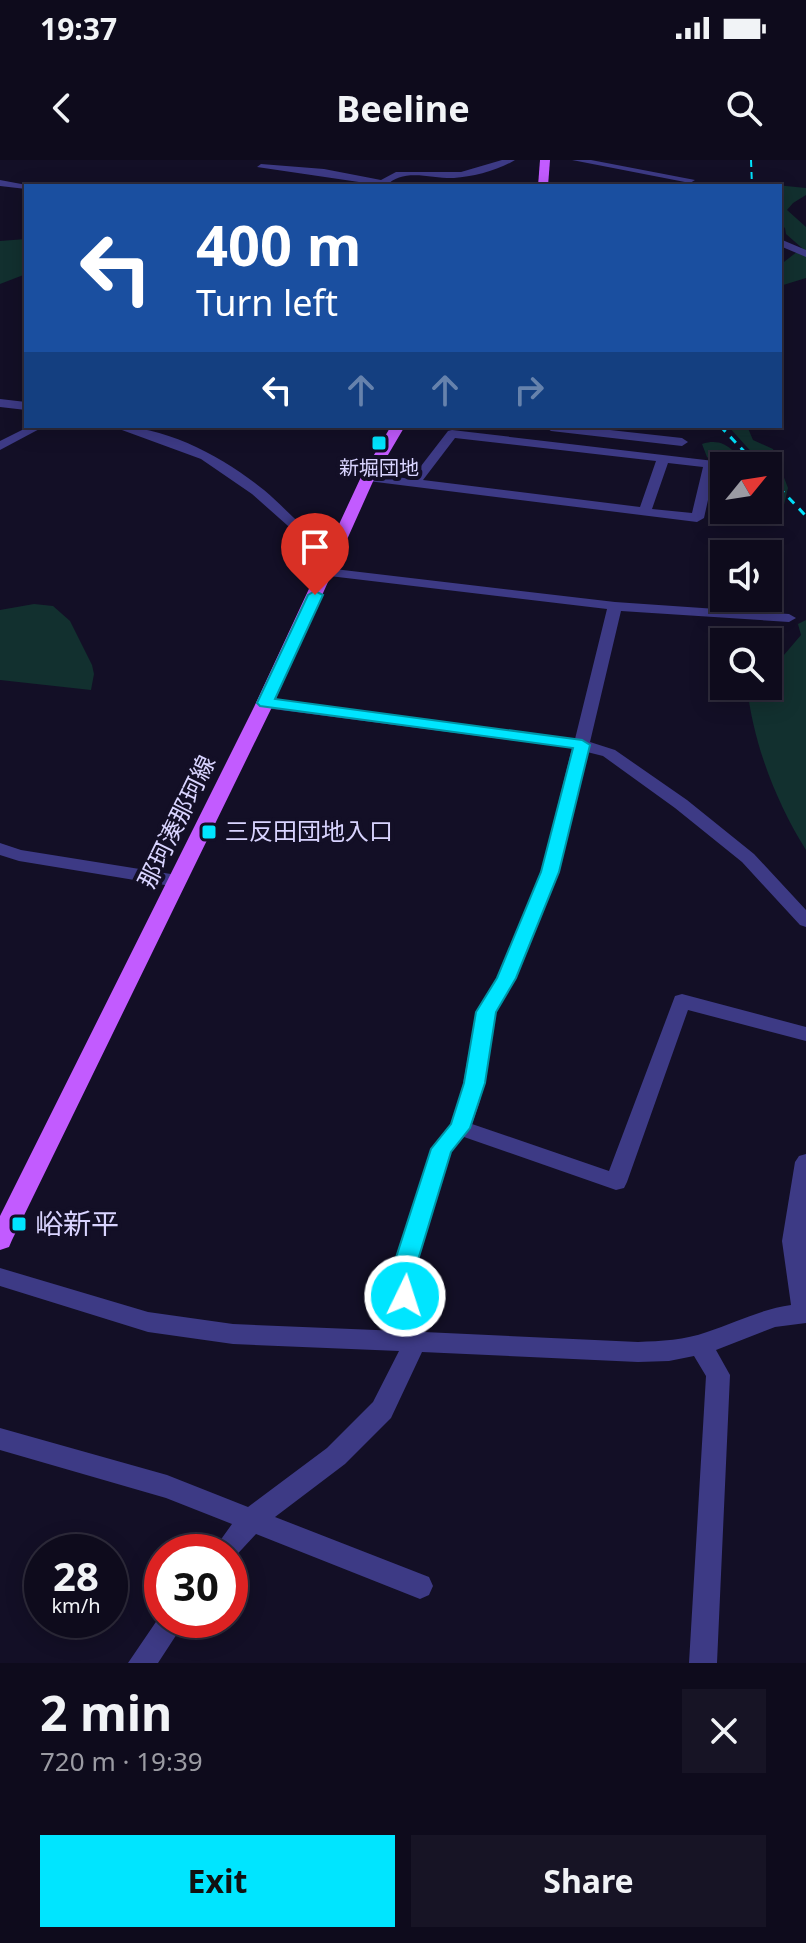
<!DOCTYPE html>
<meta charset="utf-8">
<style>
body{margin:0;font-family:"Noto Sans","Noto Sans JP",sans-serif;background:#171425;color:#f1f3f6;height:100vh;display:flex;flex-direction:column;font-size:30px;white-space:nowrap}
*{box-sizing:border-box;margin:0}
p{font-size:26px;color:#9b9ba3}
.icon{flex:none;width:44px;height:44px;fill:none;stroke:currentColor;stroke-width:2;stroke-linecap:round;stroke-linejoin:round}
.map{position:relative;height:1503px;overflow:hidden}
.side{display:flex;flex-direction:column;background:#0e0b1c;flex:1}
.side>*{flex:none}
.banner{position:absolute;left:24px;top:24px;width:758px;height:244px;border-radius:0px;box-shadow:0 4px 20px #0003,0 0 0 2px #2e2b3b;background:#1a4fa0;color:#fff;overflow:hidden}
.needle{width:52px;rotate:60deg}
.controls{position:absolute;left:710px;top:292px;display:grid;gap:16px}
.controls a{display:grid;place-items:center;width:72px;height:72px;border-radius:0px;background:#0e0b1c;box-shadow:0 4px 20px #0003,0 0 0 2px #2e2b3b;font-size:40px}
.speed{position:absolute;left:24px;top:1374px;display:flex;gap:16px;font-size:40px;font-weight:700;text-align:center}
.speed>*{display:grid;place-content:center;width:104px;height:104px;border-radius:50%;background:#0e0b1c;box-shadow:0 4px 20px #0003,0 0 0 2px #2e2b3b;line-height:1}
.speed small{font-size:20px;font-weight:400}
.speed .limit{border:12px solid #d22;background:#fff;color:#111}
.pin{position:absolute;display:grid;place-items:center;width:68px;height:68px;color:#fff;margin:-82px -34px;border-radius:50% 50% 50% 0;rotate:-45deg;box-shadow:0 0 8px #0007}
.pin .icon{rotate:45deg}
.me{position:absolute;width:88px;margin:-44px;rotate:4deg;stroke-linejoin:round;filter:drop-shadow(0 0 6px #0008)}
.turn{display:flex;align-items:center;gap:28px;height:168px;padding:0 40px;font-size:36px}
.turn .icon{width:104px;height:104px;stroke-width:2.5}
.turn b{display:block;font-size:56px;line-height:68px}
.lanes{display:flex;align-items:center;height:76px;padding:0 40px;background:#0003;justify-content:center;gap:40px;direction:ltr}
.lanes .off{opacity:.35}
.round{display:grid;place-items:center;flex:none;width:84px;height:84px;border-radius:0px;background:#171425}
.overview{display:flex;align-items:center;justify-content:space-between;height:136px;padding:0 40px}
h1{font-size:48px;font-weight:700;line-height:60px}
.button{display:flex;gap:16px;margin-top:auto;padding:16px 40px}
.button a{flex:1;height:92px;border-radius:0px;background:#00e5ff;color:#111;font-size:32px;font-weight:700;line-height:92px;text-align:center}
.button a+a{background:#171425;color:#f1f3f6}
.status{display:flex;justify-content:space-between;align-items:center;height:56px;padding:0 40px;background:#0e0b1c;direction:ltr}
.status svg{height:22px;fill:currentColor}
header{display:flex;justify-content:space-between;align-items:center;height:104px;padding:0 40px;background:#0e0b1c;font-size:36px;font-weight:700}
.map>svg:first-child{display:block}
.green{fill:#12302f}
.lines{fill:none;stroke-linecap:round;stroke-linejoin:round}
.minor{fill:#3d3a85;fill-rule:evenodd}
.major{fill:#c25bff;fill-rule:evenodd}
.rail-far1{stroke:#00e5ff;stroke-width:2;stroke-dasharray:7 5;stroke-linecap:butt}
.rail{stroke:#00e5ff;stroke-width:3;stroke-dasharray:8 7;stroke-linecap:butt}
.route{fill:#00e5ff;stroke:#0095a6;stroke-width:2}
.poi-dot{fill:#00e5ff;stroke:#130f26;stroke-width:3}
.labels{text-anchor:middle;stroke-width:8;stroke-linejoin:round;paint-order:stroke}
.far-poi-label{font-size:20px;fill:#d9d4ff;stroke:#130f26}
.street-label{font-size:24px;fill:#d9d4ff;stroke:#130f26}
.poi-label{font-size:24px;fill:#d9d4ff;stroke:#130f26;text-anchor:start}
.near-poi-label{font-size:28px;fill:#d9d4ff;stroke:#130f26;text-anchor:start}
</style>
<div class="status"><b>19:37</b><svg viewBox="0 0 49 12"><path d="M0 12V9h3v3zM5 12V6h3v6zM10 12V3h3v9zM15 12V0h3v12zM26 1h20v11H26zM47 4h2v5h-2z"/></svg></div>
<header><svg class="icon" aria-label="back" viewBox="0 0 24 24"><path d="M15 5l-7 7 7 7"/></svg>Beeline<svg class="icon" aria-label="search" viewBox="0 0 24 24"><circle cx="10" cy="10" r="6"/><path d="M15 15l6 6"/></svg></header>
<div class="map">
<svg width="806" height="1503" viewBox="0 0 806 1503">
<rect width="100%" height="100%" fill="#130f26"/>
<g class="green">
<path d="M776,25L806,28V35L793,43L787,50L806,67V118L780,126V105L802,88L786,74L785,68L780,64V26H771Z"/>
<path d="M26,79V114L0,124V81Z"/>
<path d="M728,266H747L753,280L773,289L788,328L783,349C769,354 725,359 711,356L716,305L707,297L702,284C724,277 733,290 746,306H724V350H768V321L774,318L768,306H764Z"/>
<path d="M34,444L53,446L70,461L92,505L94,514L91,530L0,520V450Z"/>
<path d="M806,460V690C776,642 753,583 747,526H768V510L772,509L801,475L798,464Z"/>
</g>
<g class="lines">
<g class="minor">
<path d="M502,0H515C499,10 473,17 454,18C432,19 403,7 386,26L257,7L261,4L324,9L381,20L396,12H461Z"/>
<path d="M572,0H591L695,20L690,23Z"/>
<path d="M0,20L32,26H26V29L0,26Z"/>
<path d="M780,79L806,90V97L780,86Z"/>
<path d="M0,239L26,242V250L0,247Z"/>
<path d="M30,266H45L0,290V281Z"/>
<path d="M111,266C166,266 222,296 264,330C283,346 300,366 320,380C327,385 336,383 343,388L336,392L314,389L252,334L201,299Z"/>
<path d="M574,266L682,278L688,282L682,286L551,271L545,267Z"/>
<path d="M452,270L714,301L716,304L704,358L697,362L368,321L362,317L368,313L411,319L448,271ZM455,278L656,301L640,347L423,320ZM668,303L703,307L692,353L652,349Z"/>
<path d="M326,408L615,442L789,454L796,458L789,462L621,451L590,582L615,590L687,640L754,694L806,750V767L800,765L742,702L675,648L603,596L587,592L559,712L515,818L496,852L480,941L472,964L609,1011L675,836L682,834L806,867V881L688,850L627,1022L624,1028L616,1030L464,977L450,992L414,1113L424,1172L638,1182C661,1181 685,1180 707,1172C735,1163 761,1149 791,1145L782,1081L795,1002L799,996L806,994V1163L775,1167L716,1190L730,1215L717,1503H689L706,1216L694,1196L669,1201L638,1202L422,1192L391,1258L345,1304L275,1357L429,1417L433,1426L429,1435L420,1439L256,1374L230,1402V1392H212L232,1364L166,1338L0,1290V1268L167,1315L248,1347L327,1288L373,1242L399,1191L233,1184L148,1172L0,1126V1108L148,1152L233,1164L400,1171L392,1113L431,989L451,964L460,941L476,852L497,818L541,712L572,588L265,548L257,543L265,538L575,579L607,449L321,415V409Z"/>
<path d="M0,683L21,690L177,715L186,721L177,727L19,701L0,695Z"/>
<path d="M162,1453V1460H186L158,1503H128Z"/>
</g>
<g class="major">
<path d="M540,0H550L548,26H538Z"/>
<path d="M391,266H405L375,317L272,547L12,1080L9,1087L0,1090V1056L254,547L361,317Z"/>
</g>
<path class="rail-far1" d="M751,0L752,26"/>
<g class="rail">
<path d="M720,266L758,306"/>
<path d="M768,316L806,356"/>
</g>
</g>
<path class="route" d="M315,431L323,435L275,539L582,580L590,585L559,712L516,818L496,852L485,923L470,968L451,992L414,1113L417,1136L414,1143L405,1146L397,1143L391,1113L431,989L451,964L464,923L476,852L497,818L541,712L573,588L260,546L257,543L308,435Z"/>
<g class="poi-dot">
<rect x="371" y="275" width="16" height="16" rx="4"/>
<rect x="201" y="664" width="16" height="16" rx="4"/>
<rect x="11" y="1056" width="16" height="16" rx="4"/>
</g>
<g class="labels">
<g class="far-poi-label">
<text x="379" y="315">新堀団地</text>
</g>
<g class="street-label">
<text transform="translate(177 662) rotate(-64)" y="8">那珂湊那珂線</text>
</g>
<g class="poi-label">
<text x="225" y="680">三反田団地入口</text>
</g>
<g class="near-poi-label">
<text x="35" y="1074">峪新平</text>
</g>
</g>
</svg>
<div class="controls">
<a><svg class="needle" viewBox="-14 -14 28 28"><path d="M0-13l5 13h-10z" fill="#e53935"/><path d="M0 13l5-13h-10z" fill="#9b9ba3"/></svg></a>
<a><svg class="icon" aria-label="sound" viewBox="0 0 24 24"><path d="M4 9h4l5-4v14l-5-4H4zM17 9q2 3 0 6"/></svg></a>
<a><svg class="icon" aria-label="search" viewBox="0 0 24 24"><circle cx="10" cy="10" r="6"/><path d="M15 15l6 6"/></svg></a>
</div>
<div class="speed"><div>28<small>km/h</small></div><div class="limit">30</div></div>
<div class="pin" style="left:315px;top:435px;background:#d93025"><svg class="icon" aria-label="arrive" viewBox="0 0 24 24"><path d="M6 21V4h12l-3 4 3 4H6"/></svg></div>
<svg class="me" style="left:405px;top:1136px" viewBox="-20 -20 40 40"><circle r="17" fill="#00e5ff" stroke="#fff" stroke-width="3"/><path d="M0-11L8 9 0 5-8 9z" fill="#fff"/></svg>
<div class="banner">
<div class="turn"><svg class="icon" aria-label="left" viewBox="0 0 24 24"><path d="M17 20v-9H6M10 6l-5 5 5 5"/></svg><div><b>400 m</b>Turn left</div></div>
<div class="lanes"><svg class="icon" aria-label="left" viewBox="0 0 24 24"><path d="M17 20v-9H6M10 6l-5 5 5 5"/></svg><svg class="icon off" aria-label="ahead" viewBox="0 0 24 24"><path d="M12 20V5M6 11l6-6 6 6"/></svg><svg class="icon off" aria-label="ahead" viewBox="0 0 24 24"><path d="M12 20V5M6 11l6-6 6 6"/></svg><svg class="icon off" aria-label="right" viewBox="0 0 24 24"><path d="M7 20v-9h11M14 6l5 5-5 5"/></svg></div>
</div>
</div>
<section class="side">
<div class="overview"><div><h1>2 min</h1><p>720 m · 19:39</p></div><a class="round"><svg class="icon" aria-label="close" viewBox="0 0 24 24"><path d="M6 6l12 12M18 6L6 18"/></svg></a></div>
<div class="button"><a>Exit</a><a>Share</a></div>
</section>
